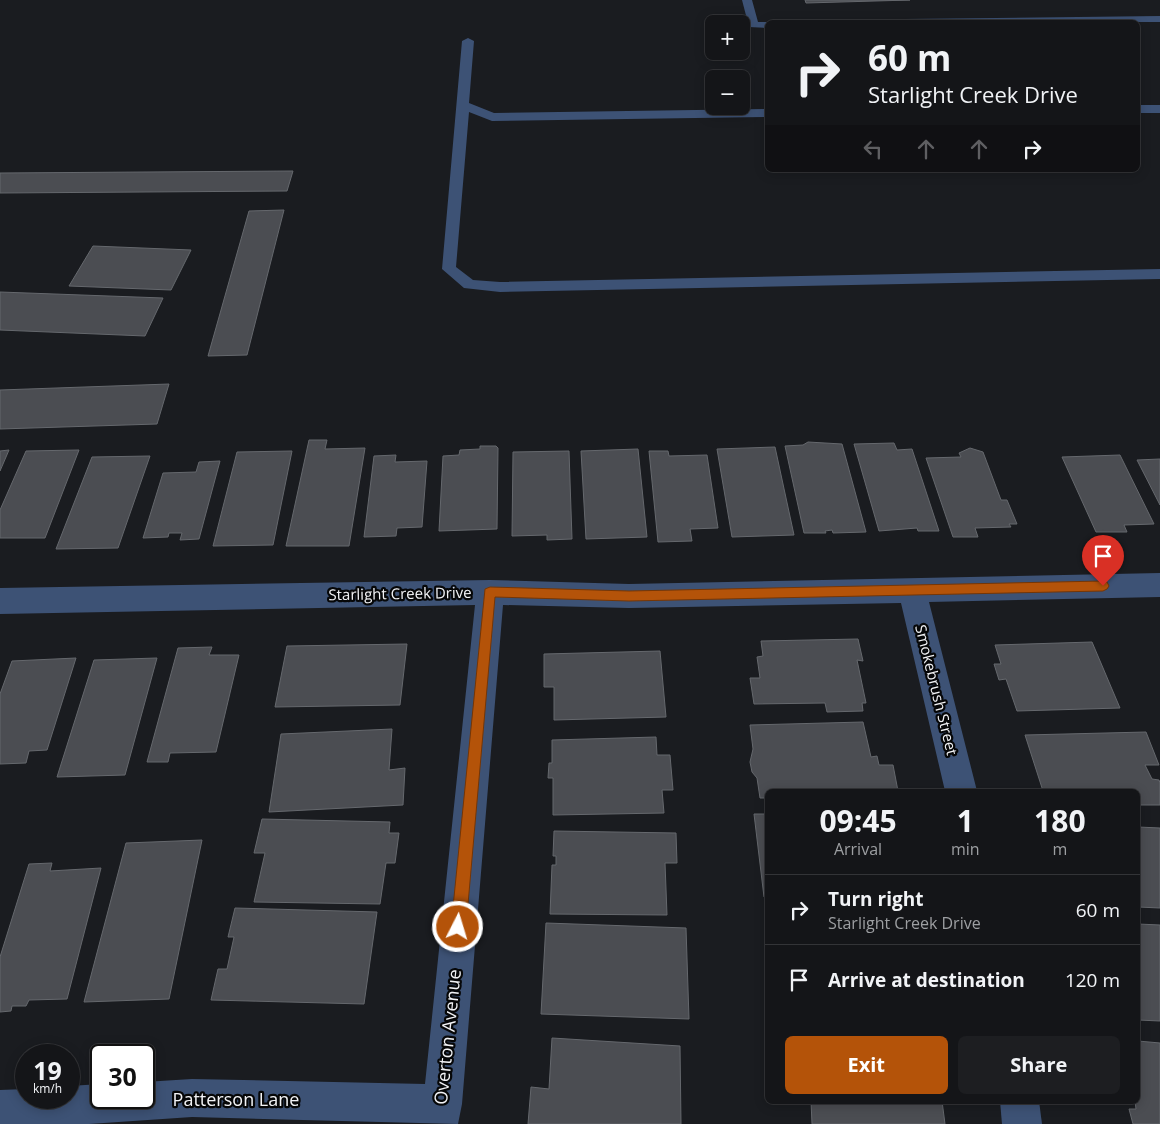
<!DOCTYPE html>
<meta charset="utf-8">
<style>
body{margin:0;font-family:"Open Sans",sans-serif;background:#1d1e21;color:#f1f3f6;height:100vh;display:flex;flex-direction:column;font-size:19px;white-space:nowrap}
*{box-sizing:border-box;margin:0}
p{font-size:16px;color:#9d9fa2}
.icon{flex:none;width:28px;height:28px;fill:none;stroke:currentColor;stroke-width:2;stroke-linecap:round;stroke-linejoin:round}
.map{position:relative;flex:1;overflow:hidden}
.side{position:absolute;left:765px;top:789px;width:375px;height:315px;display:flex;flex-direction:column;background:#141518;border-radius:8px;box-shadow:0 2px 12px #0003,0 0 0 1px #333437}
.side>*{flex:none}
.guide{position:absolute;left:765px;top:20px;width:375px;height:152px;border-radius:8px;box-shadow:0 2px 12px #0003,0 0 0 1px #333437;background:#141518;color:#f1f3f6;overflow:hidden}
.tools{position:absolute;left:705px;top:15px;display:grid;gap:10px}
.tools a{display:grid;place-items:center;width:45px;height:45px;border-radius:8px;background:#141518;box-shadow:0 2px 12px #0003,0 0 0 1px #333437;font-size:25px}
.speed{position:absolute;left:15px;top:1044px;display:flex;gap:10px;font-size:25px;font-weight:700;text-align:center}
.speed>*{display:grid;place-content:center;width:65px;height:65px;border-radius:50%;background:#141518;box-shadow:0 2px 12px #0003,0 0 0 1px #333437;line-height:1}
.speed small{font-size:12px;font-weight:400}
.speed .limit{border:2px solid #111;border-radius:8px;background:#fff;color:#111}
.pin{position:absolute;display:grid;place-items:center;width:42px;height:42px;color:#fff;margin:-51px -21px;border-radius:50% 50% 50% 0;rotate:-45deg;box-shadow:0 0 5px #0007}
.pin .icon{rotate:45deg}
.me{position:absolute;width:55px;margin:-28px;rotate:5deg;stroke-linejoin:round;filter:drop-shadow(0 0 4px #0008)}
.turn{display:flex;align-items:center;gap:18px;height:105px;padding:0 20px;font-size:22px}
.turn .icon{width:65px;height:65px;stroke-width:2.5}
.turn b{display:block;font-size:35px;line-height:42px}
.lanes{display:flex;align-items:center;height:48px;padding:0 20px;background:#0003;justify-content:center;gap:25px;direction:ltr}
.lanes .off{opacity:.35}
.eta{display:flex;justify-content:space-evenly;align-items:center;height:85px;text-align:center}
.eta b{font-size:30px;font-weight:700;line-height:35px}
.cta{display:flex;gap:10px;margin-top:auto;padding:10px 20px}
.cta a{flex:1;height:58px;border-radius:8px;background:#b45309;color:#fff;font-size:20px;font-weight:700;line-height:58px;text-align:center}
.cta a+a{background:#1d1e21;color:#f1f3f6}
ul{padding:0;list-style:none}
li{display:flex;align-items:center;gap:15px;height:70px;padding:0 20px;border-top:1px solid #333437}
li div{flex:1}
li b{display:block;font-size:19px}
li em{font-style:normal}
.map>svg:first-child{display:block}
.building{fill:#4b4d52;stroke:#65686d}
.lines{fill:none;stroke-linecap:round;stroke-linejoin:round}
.service{fill:#3d5275;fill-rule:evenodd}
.minor{fill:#3d5275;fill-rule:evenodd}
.route{fill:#b45309;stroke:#753606}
.labels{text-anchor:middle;stroke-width:4.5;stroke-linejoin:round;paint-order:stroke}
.street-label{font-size:15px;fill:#f2f3f6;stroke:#060708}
.near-street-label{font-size:18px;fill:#f2f3f6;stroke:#060708}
</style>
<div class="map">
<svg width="1160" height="1124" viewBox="0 0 1160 1124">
<rect width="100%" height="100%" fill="#1a1c20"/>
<g class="building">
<path d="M805,0H910L806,3Z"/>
<path d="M293,171L287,191L0,193V173Z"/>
<path d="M284,210L247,355L208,356L249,211Z"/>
<path d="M93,246L191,250L171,290L69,286Z"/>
<path d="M0,292L163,298L145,336L0,330Z"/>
<path d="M169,384L157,424L0,429V390Z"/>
<path d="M309,440H327L325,449L365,448L349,546H286Z"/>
<path d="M808,442L842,444L866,532L833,533L832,530L825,531L826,533H804L785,446L803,445Z"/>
<path d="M894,443L897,450L912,449L939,531H918L917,528L879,531L854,444Z"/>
<path d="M480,446H496L498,448L497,529L439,531L443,456L459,455L460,450L480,449Z"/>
<path d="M775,447L794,535L732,537L717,449Z"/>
<path d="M970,448L983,452L1001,500H1007L1017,524H1009L1011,527L975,528L978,537H953L926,458L961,457L959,453Z"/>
<path d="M638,449L647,537L586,539L581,451Z"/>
<path d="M9,450L0,471V451Z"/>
<path d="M79,450L45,538H0V510L26,451Z"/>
<path d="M292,451L273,545L213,546L237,452Z"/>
<path d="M569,451L572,539L547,540V535L512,536L513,452Z"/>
<path d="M649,451H668L669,456L707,455L718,528L690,529L692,541L658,542Z"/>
<path d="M396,455L395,462L427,461L422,527L397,528L396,536L364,537L374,456Z"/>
<path d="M1120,455L1154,524L1124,525L1127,532H1096L1062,457Z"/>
<path d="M150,456L118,548L56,549L92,457Z"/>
<path d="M1160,459V505L1137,460Z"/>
<path d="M220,461L199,539L180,540L182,533H169L168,537L143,538L163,473L196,472L199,462Z"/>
<path d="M858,639L863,661L857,660L866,703H862L863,711L827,712L825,703L754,704L750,678H760L757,657L763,656L761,641Z"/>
<path d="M1092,642L1120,708L1017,711L1006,679L999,680L994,664H1001L995,645Z"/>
<path d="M407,644L400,705L275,707L287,646Z"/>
<path d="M212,647L209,655H239L216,752L170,753L168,762H147L178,648Z"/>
<path d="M660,651L666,717L554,720V687H544V654Z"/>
<path d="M76,658L47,750L29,751L26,763L0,764V694L12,661Z"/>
<path d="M157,658L125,775L57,777L94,660Z"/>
<path d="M863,722L871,757L877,756L879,765H893L898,791H768V798H760L757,778L752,772L750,762L753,749L750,725Z"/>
<path d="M392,729L389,770L405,768L403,805L269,812L281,734Z"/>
<path d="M1146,732L1159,765H1145L1152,779L1159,780L1160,783V805H1138V791H1043L1025,735Z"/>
<path d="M656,737L657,755H670L673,790H662L664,813L553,815V778H548L549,763H552V740Z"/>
<path d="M754,814H768V897H764Z"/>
<path d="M262,819L390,822L389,833H399L395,863H386L380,904L254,902L265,853H254Z"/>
<path d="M1138,827L1160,828V908L1138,907Z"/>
<path d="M554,831L676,833L677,863H665L667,915L550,914L552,865H556V856H553Z"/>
<path d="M202,840L169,999L84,1002L126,843Z"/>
<path d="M52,863L50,871L101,868L67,999L29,1000L26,1006H12L11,1011L0,1012V957L29,864Z"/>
<path d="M235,908L377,912L364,1004L211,1000L218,969H227L234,937H228Z"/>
<path d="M546,923L686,928L689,1019L541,1014Z"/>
<path d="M1138,924L1160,925V1021L1138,1020Z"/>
<path d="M552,1038L680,1046L681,1124H528L531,1087L549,1089Z"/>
<path d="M1138,1041L1160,1043V1124H1133L1129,1109H1136L1135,1101H1138Z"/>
<path d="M811,1101H942L945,1124H812Z"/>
</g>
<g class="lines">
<g class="service">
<path d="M742,0H752L758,22H771H768V28L749,27Z"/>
<path d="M1160,16V22H900L905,19Z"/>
<path d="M468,38L474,41L469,103L494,113L768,109V117L492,121L469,112L456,267L473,280L500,282L1160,269V279L500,292L464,288L442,269L462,41Z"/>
<rect x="1138" y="105" width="22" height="8"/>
</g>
<g class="minor">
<path d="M1160,573V597L929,602L977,791H945L901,603L629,608L503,605L462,1104L458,1124L192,1117L89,1124H0V1090L26,1089V1098H69V1086L101,1084V1098H144V1082L192,1079L425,1084L475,605L0,614V588L490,580L629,584Z"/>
<path d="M1000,1101H1039L1042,1124H1002Z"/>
</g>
</g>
<path class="route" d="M1103,581L1107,582L1109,586L1107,589L1103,591L629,601L495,597L466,927L464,932L458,934L453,932L451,927L485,589L490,587L629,591Z"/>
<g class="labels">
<g class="street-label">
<text transform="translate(400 594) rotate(-1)" y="5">Starlight Creek Drive</text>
<text transform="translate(936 690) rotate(76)" y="5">Smokebrush Street</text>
</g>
<g class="near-street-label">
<text transform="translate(448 1037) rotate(-84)" y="6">Overton Avenue</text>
<text x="236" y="1106">Patterson Lane</text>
</g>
</g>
</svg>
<div class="tools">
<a>+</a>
<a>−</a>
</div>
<div class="speed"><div>19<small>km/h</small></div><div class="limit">30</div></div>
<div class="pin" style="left:1103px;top:586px;background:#d93025"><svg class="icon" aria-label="arrive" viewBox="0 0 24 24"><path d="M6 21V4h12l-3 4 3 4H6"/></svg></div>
<svg class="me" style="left:458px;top:927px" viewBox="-20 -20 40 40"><circle r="17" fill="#b45309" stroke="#fff" stroke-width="3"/><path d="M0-11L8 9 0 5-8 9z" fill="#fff"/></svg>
<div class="guide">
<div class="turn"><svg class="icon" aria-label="right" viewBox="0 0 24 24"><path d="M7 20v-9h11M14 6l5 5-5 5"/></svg><div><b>60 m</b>Starlight Creek Drive</div></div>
<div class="lanes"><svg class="icon off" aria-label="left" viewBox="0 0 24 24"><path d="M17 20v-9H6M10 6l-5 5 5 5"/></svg><svg class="icon off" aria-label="ahead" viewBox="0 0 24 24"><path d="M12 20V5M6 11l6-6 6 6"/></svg><svg class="icon off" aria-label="ahead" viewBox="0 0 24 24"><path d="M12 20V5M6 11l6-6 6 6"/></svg><svg class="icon" aria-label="right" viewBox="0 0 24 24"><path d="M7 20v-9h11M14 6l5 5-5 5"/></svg></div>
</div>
<section class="side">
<div class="eta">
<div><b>09:45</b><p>Arrival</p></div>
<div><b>1</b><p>min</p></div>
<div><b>180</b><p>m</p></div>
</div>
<ul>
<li><svg class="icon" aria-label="right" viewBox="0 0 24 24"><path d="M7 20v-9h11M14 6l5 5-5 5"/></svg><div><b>Turn right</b><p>Starlight Creek Drive</p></div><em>60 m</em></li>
<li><svg class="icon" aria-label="arrive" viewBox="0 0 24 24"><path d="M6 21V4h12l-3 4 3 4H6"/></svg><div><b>Arrive at destination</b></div><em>120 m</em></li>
</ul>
<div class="cta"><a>Exit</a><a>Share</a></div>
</section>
</div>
